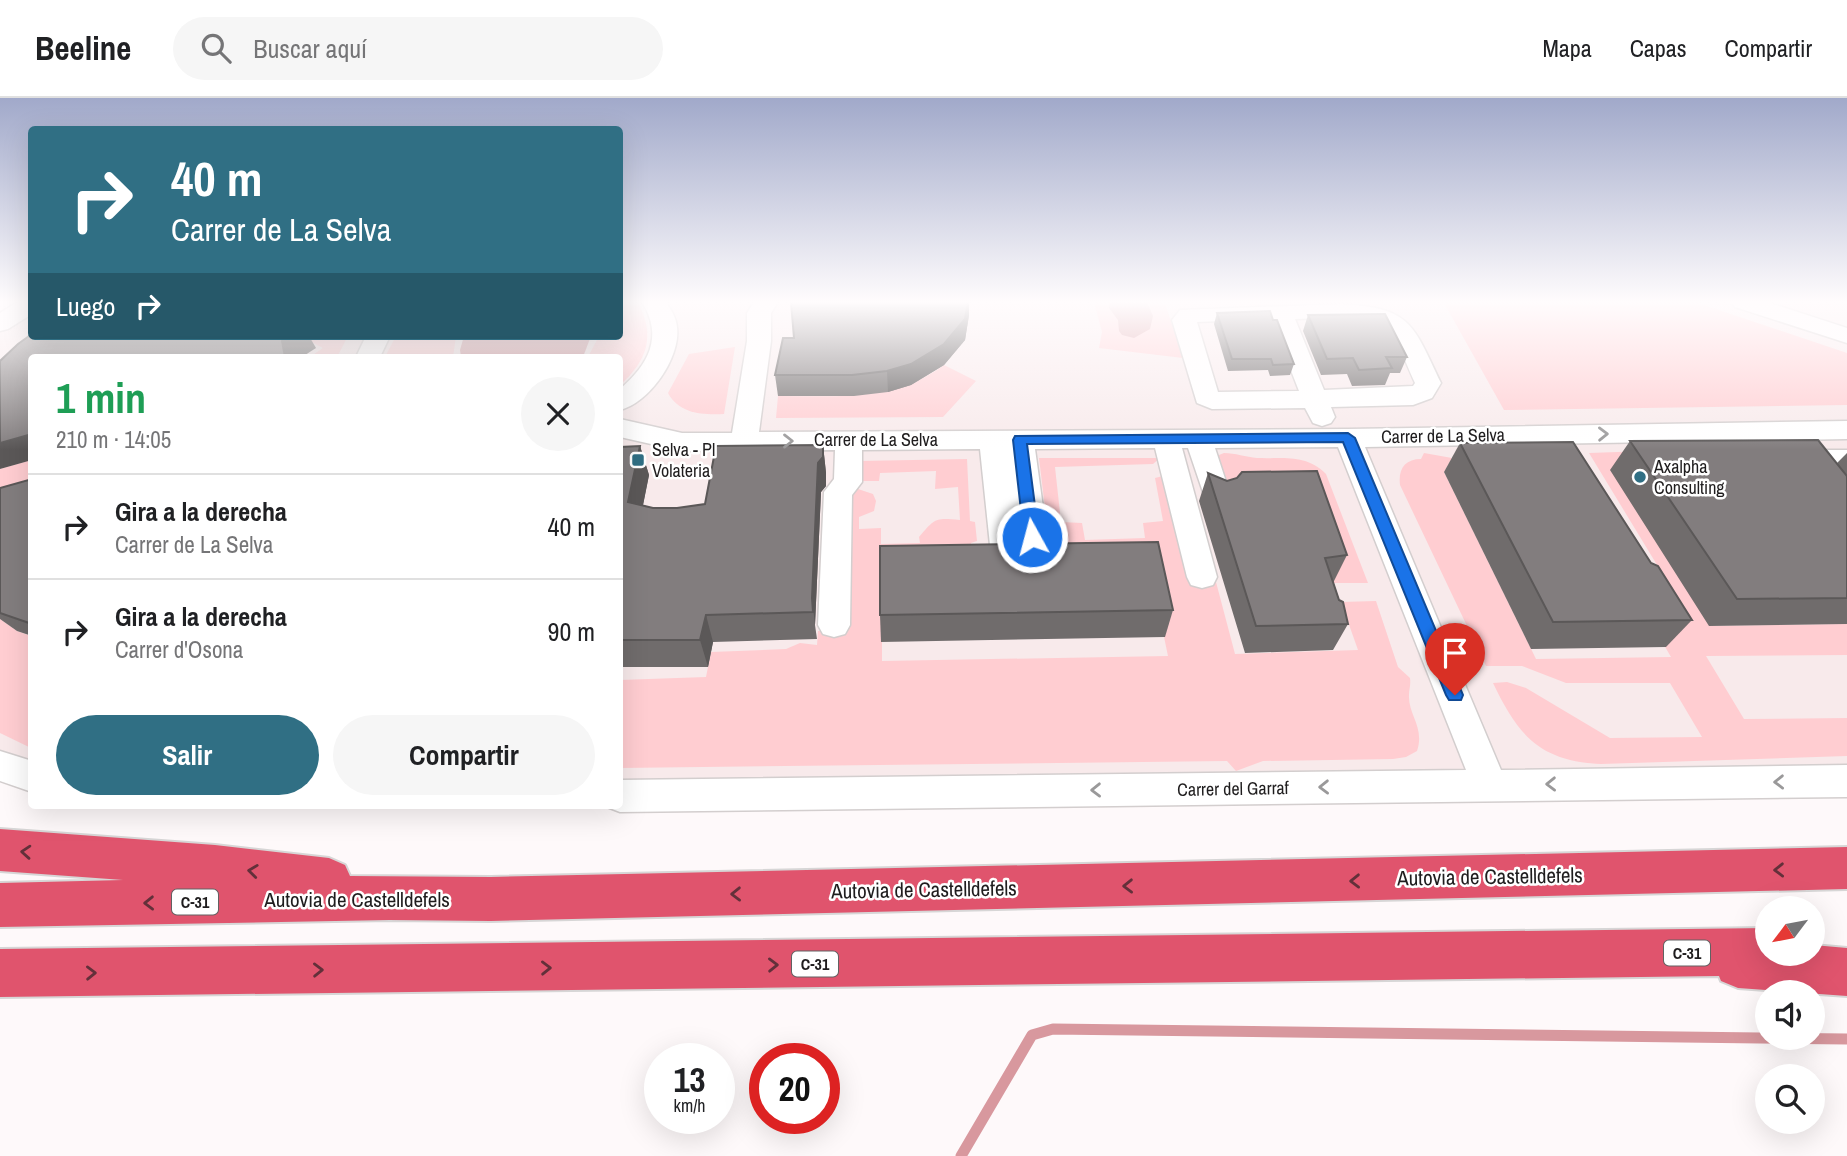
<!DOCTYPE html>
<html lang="es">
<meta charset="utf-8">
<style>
body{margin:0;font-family:"Archivo Narrow",sans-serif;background:#f6f6f6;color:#202124;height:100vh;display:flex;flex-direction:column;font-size:26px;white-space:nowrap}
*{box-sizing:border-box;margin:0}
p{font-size:23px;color:#757577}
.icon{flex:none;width:38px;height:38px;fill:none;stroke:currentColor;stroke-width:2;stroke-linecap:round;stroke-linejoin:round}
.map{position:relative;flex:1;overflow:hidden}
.drawer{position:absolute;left:28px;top:256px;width:595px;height:455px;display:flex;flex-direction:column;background:#fff;border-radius:7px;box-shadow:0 7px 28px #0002}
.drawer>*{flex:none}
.top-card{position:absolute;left:28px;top:28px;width:595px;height:214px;border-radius:7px;box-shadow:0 7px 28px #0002;background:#306f84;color:#fff;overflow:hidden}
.needle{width:46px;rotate:238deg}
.controls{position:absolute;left:1755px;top:798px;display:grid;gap:14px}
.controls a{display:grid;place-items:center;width:70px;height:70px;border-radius:50%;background:#fff;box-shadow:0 7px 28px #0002;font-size:35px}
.speed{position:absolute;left:644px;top:945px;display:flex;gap:14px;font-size:35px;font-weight:700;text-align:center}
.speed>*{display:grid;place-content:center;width:91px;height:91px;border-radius:50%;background:#fff;box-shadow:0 7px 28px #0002;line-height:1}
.speed small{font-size:18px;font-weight:400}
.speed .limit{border:10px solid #d22;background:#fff;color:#111}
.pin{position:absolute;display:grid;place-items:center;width:60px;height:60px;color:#fff;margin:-72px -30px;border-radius:50% 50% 50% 0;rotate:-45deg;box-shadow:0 0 7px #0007}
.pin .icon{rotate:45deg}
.me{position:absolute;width:77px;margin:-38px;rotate:353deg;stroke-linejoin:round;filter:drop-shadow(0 0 5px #0008)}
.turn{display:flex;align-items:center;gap:24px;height:147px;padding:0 28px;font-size:32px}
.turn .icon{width:91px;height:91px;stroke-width:2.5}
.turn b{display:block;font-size:49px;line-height:60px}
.then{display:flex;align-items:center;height:66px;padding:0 28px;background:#0003;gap:14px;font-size:26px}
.round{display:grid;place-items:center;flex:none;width:74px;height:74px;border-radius:37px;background:#f6f6f6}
.headline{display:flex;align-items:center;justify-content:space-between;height:119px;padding:0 28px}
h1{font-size:42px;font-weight:700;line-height:52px;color:#1e9e55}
.action{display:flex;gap:14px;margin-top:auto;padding:14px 28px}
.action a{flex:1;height:80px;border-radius:42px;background:#306f84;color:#fff;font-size:28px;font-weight:700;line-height:80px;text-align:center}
.action a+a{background:#f6f6f6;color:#202124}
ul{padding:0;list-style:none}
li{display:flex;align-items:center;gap:21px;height:105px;padding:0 28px;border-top:2px solid #e0e0e0}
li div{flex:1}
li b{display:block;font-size:26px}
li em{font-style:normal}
header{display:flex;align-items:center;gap:42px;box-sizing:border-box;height:98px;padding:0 35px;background:#fff;border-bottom:2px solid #e0e0e0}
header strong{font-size:33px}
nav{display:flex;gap:38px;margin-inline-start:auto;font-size:24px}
.search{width:490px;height:63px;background:#f6f6f6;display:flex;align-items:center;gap:18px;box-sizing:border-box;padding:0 24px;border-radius:38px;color:#757577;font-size:26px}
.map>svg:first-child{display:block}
.built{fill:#f8eaeb}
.green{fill:#ffcdd1}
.water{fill:#d8989e}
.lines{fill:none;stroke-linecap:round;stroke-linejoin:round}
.stream{stroke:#d8989e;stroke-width:11}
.minor-casing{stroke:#d3cece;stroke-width:3}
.highway-casing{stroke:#d7d6d6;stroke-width:4}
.minor{fill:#fff;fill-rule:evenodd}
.highway{fill:#e0546d;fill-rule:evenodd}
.wall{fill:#706c6c}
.shaded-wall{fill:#5b5858}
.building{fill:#827d7e;stroke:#5b5858;stroke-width:2}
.oneway{stroke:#9a999a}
.oneway2{stroke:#63303a}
.route{fill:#1a73e8;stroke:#114b97;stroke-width:2}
.poi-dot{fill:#306f84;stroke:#fff;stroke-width:2.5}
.labels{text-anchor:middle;stroke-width:5;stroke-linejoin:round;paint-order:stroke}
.shield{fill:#fff;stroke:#626162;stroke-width:2}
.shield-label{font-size:16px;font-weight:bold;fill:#1f1d1e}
.street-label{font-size:18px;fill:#1f1d1e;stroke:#fff}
.poi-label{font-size:18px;fill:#1f1d1e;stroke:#fff;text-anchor:start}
.near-street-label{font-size:21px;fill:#1f1d1e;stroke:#fff}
</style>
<header>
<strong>Beeline</strong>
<div class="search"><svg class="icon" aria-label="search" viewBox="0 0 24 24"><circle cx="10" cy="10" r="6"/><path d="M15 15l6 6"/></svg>Buscar aquí</div>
<nav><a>Mapa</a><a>Capas</a><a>Compartir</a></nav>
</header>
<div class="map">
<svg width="1847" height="1058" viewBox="0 0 1847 1058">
<rect width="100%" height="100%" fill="#fef9fa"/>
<path class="built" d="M620,204H1847V683L620,698V259H32L31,679L0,668V226L31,205L32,238H620Z"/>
<g class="green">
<path d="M620,204L638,205C656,238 647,263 620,287V259H588L599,238H620Z"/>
<path d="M1094,204H1695L1847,255V307L1504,312L1444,205H1165L1183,260L1099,250L1102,234Z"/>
<path d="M300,238H348L337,259H310L323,250Z"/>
<path d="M396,238H456L453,259H385Z"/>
<path d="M735,249L724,316C703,317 679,316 668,295L689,256Z"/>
<path d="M944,267L976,283L943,319L776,320L778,298C836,298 895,304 944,267Z"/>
<path d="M1675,352L1709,528L1847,526V557L1706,558L1744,621L1847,620V658L1601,666C1539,663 1518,637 1493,585L1507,584L1526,590L1610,640L1702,639L1670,585H1566L1522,568H1486L1400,387C1398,371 1405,361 1421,361L1424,355L1452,360L1444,374L1536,561L1671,559L1643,511L1682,508L1589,355Z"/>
<path d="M1224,355C1235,355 1246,359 1257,360C1284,361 1306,356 1326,376L1368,485H1333L1232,402L1216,375L1214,359Z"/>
<path d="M1039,360H1160L1153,366L1055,369L1061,424L1082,425L1085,442L1145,440L1143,425L1163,423L1155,380L1163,378L1189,485L1216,484L1235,556L1358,552L1341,504L1376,503L1398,569L1410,580C1411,587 1409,591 1409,597C1408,617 1425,629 1417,653L1406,659L1393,661L1263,663L1236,673L1227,663L620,670V582L706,579L711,554L786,551L800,545L817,547L818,533L849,532L850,419L843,409L855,390L873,396L876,403L874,413L859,419V431L881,430V446L920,445L919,439C936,419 936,420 960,422L958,389L935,391L936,373L880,375L879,383H859V363L967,361L970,423L975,424L977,443L971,445L972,462L882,463V563L1168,558L1150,472L1018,450V445L1049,443Z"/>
<path d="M31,362V408L0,417V371Z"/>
<path d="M0,521L17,533L31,538V650L0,635Z"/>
</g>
<g class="water">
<path d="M1110,204H1147L1153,218L1150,231L1134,240L1122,237L1119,233L1118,222L1109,210Z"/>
<path d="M464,238H591L583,259H461L460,252Z"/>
</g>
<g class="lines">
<path class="stream" d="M961,1058L1032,937L1053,931L1847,941"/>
<g class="minor-casing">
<g id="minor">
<path d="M17,204H32V216L8,231L0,233V215Z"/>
<path d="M642,204H666C671,212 676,219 677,229C681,260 649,305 620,312V291C648,267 664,239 642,204Z"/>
<path d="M754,204H778L771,215V243L759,334L1348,331L1847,323V341L1365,349L1501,672L1847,667V699L620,714L607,709L606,707H620V682L1466,672L1338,349L1215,350L1231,399L1227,406L1217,409L1207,406L1188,350H1182L1217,479L1213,487L1202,490L1191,487L1187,479L1155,350L1035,351L1047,439L1042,447L1032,450L1022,447L1019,442L1015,455L1005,458L995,455L990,447L980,351L862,352V384L852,397L850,527L845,536L834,539L823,536L818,527L824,394L834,381L835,352L682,353L620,339V321L682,335H732L747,243V215Z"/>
<path d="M1731,204H1767L1847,230V245L1735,209Z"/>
<path d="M1342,206C1412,210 1413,227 1441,285L1432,300L1413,307L1331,309L1335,319L1331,325L1322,328L1313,325L1305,310L1212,311L1197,305L1172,222L1180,212ZM1325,220C1392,220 1390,228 1415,285L1413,288L1324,292L1295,221ZM1271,221L1299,293L1218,294L1197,224Z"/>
<path d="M366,238H390L380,259H356Z"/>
<path d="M1801,352H1847V370H1824L1847,398V428L1837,425L1787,361L1791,354Z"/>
<path d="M0,653L32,663V694L0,683Z"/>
</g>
</g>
<g class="highway-casing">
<g id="highway">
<path d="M0,731L215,747L329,760L345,767L350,778L491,779L1847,749V791L491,823L389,822L0,829V785L123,782L0,773Z"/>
<path d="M1768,830V856H1813V847L1847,850V898L1738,890L1721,883L1719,878L0,899V851Z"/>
</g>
</g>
<use href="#minor" class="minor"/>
<use href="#highway" class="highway"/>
</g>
<g class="wall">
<path d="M1217,215L1273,222L1294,266L1290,277L1270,278L1268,272L1228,273L1214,226Z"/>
<path d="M969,217L965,242L944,267L911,287L888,294L854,298H778L775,277L794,240Z"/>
<path d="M1308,217L1407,259L1400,275H1390L1385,287L1352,288L1347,276L1321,277L1303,233Z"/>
<path d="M1630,343L1837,365L1847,355V526L1709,528L1610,372Z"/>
<path d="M1460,345L1651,465L1692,522L1666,549L1531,551L1444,374Z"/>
<path d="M823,347L826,375V388L821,394L815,527L817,541L713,544L708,569H620V349L640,348L649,377L643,407L653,410H677L705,406Z"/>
<path d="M1208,375L1347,457L1333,485L1348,526L1333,552L1245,555L1199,403Z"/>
<path d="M32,381V538L17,533L0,521V390Z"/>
<path d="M1173,512L1165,539L881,544L880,517Z"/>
</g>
<g class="shaded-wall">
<path d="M968,204H969V217L965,242L944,267L911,287L888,294L887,273Z"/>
<path d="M290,238H309L316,250L302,259H285L282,243Z"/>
<path d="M32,336V362L0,371V345Z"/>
<path d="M823,347L826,375V388L821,394L815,527L812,500L818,365Z"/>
<path d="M640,348L649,377L638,432L628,404Z"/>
<path d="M706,517L713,544L708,569L700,542Z"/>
</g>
<g class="building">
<path d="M791,204H968L965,221L944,246L911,266L887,273L852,277H775L783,240H794Z"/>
<path d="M1270,213L1273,222H1277L1294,266L1273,267L1271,261H1232L1217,215Z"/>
<path d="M1385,216L1407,259H1386L1392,270L1359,272L1353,260L1327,261L1308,217Z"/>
<path d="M32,236V238H290L282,243L285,259H32V336L0,345V263L18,246Z"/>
<path d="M1818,342L1847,378V500L1737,501L1630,343Z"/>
<path d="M1573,344L1651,465L1658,468L1692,522L1553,524L1460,345Z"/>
<path d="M823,347V359L818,365L812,500L813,514L706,517L700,542H620V349L640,348L628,404L653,410H677L705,406L716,348Z"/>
<path d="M1317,373L1347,457L1325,460L1339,502L1343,504L1348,526L1256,528L1208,375L1227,383L1237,380L1242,374Z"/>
<path d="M32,381V526L0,515V390Z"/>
<path d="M1158,444L1173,512L880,517V448Z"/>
</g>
<defs><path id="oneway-chevron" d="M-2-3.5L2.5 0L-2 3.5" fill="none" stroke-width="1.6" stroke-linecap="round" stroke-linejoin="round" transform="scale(1.75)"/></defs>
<g class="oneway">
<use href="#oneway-chevron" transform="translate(1603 336) rotate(-1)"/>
<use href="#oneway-chevron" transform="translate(788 343)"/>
<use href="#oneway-chevron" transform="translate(1779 684) rotate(179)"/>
<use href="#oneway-chevron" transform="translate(1551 686) rotate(179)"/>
<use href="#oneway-chevron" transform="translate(1324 689) rotate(179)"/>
<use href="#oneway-chevron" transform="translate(1096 692) rotate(179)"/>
</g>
<g class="oneway2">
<use href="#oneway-chevron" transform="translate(26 754) rotate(-176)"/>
<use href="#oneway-chevron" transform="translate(1779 772) rotate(179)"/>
<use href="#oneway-chevron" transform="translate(253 773) rotate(-173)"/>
<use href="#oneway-chevron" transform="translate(1355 783) rotate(179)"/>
<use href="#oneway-chevron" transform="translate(1128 788) rotate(179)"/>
<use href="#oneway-chevron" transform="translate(736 796) rotate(179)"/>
<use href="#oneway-chevron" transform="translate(149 805) rotate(179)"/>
<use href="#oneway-chevron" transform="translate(773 867) rotate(-1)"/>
<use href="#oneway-chevron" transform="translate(546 870) rotate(-1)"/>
<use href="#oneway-chevron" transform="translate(318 872) rotate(-1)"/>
<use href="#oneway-chevron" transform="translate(91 875) rotate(-1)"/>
</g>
<linearGradient id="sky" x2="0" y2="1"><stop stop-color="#a1a9ca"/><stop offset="0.58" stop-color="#fffcfd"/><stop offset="1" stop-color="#fffcfd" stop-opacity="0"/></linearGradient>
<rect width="1847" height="352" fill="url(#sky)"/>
<path class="route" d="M1348,335L1355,340L1463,597L1461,602H1449L1446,597L1343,344L1027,346L1039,439L1032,444L1024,439L1013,342L1015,338Z"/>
<g class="poi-dot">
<rect x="631" y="355" width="14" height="14" rx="3.5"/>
<circle cx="1640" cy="379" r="7"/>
</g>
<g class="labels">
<g class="shield">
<rect x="172" y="791.5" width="46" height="25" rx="5"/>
<rect x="1664" y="842.5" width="46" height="25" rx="5"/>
<rect x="792" y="853.5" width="46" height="25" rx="5"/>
</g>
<g class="shield-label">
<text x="195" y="810">C-31</text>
<text x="1687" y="861">C-31</text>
<text x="815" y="872">C-31</text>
</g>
<g class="street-label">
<text transform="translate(1443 338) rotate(-1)" y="6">Carrer de La Selva</text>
<text x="876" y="348">Carrer de La Selva</text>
<text transform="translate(1233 691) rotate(-1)" y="6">Carrer del Garraf</text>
</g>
<g class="poi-label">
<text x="652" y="358">Selva - Pl<tspan x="652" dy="21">Volateria</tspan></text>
<text x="1654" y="375">Axalpha<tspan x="1654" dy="21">Consulting</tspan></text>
</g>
<g class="near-street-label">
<text transform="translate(1490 779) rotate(-1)" y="7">Autovia de Castelldefels</text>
<text transform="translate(924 792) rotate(-1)" y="7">Autovia de Castelldefels</text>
<text x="357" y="809">Autovia de Castelldefels</text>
</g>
</g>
</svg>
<div class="controls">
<a><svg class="needle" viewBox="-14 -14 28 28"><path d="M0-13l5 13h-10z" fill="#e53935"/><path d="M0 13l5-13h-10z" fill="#757577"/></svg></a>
<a><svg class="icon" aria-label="sound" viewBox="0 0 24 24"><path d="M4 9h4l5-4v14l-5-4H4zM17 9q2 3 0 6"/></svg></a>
<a><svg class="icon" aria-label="search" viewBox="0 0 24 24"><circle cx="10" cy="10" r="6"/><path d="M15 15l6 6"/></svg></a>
</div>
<div class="speed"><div>13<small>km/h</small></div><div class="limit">20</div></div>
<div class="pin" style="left:1455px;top:597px;background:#d93025"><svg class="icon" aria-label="arrive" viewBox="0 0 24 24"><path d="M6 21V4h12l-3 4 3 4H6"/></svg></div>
<svg class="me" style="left:1032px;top:439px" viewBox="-20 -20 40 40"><circle r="17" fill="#1a73e8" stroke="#fff" stroke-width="3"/><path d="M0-11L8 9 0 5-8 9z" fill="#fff"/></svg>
<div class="top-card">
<div class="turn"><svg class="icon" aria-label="right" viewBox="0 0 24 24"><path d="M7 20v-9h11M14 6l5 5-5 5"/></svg><div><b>40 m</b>Carrer de La Selva</div></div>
<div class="then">Luego<svg class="icon" aria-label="right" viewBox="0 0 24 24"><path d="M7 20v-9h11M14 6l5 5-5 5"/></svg></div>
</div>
<section class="drawer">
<div class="headline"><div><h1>1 min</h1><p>210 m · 14:05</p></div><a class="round"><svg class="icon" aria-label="close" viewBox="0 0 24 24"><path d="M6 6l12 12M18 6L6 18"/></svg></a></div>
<ul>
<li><svg class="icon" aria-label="right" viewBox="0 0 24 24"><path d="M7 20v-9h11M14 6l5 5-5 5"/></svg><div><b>Gira a la derecha</b><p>Carrer de La Selva</p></div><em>40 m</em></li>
<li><svg class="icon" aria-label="right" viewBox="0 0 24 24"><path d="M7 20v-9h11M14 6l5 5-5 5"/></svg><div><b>Gira a la derecha</b><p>Carrer d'Osona</p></div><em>90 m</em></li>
</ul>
<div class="action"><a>Salir</a><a>Compartir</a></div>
</section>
</div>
